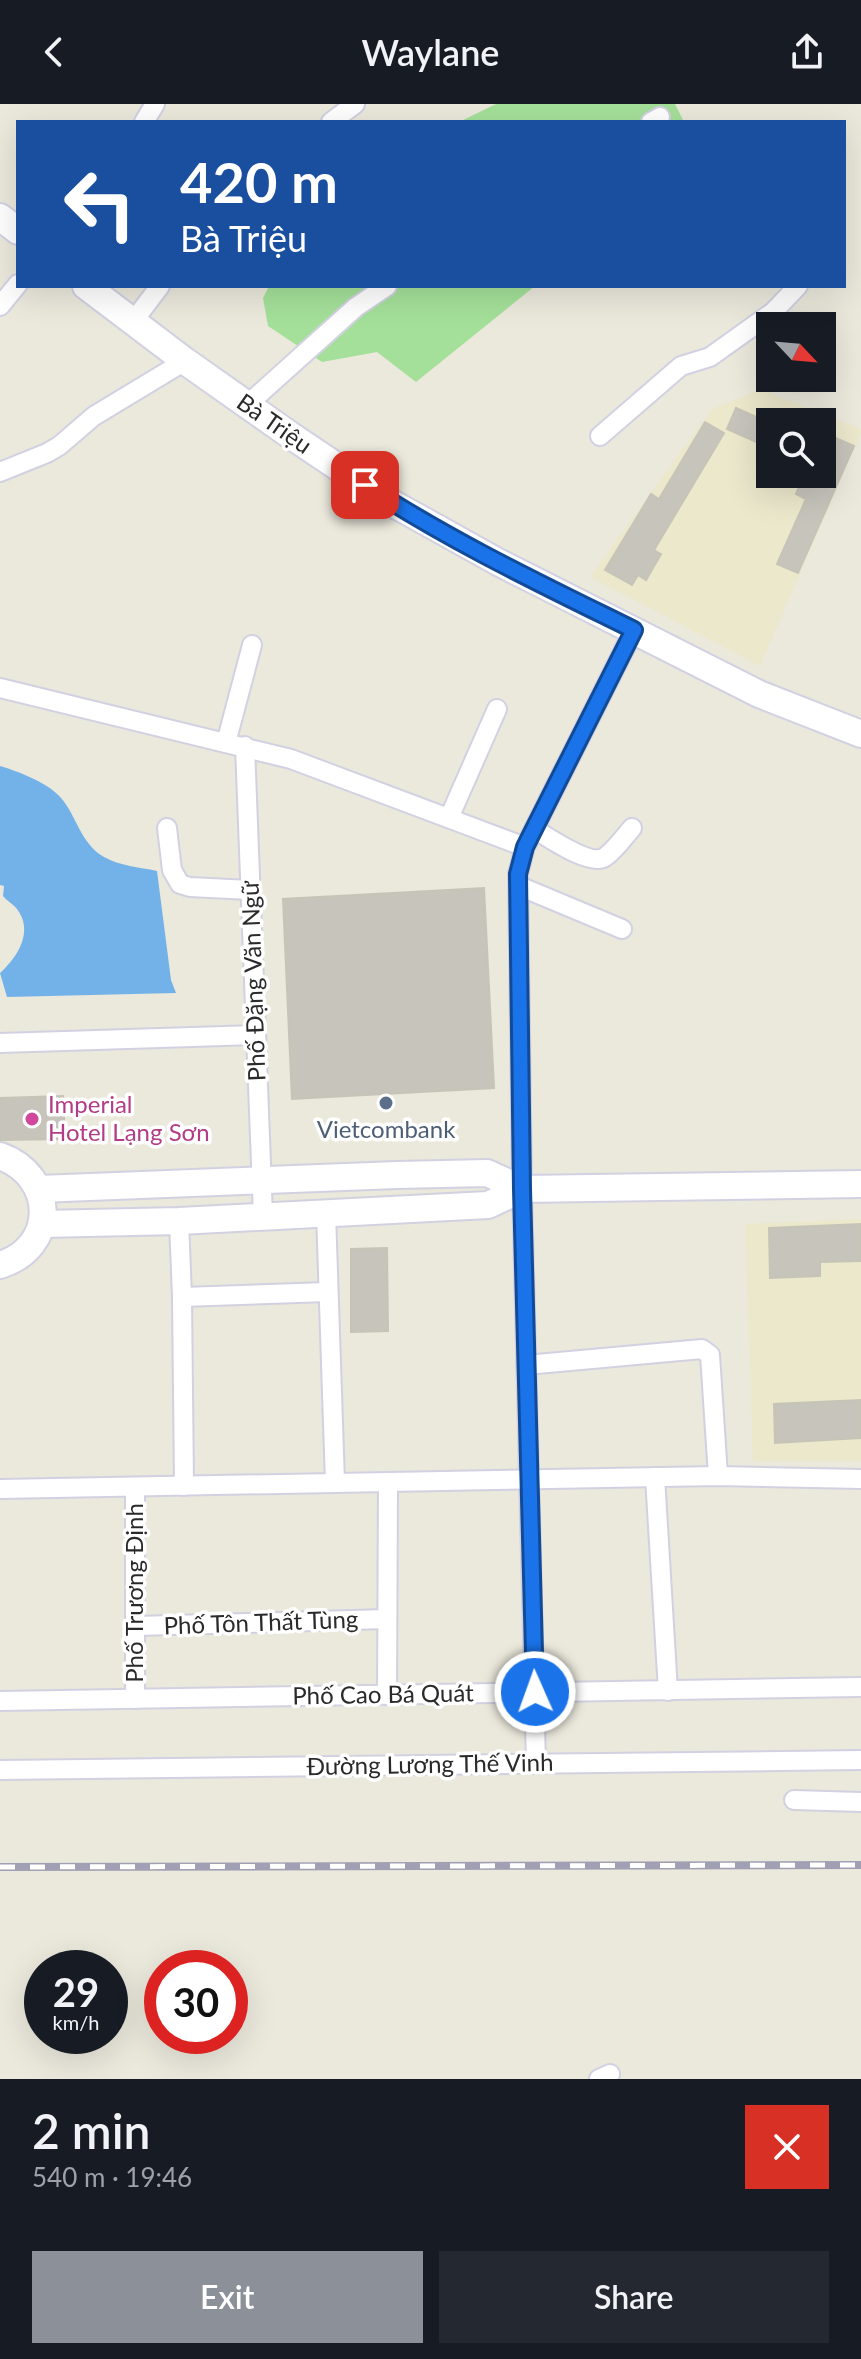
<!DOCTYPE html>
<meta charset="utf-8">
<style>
body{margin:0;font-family:Lato,sans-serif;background:#242831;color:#f1f3f6;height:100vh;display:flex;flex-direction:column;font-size:30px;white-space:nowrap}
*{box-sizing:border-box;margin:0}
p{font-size:26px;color:#9ea1a6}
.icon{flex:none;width:44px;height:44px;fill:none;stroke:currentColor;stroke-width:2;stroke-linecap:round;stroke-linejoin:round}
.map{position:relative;height:1975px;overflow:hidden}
.side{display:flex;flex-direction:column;background:#171b24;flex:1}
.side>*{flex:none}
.banner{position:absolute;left:16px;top:16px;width:830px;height:168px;border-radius:0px;box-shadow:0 8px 32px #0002;background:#1a4fa0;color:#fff;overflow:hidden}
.needle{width:52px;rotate:116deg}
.fabs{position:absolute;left:756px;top:208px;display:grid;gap:16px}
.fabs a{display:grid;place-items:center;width:80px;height:80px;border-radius:0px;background:#171b24;box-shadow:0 8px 32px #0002;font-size:40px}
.speed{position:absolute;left:24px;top:1846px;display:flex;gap:16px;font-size:40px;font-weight:700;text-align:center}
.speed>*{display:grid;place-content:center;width:104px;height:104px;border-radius:50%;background:#171b24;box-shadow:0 8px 32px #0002;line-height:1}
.speed small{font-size:20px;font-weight:400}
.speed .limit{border:12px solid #d22;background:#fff;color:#111}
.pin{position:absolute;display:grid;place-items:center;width:68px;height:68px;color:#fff;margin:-34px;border-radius:16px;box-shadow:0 4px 12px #0006}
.me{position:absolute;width:88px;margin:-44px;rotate:358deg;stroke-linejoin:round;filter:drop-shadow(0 0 6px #0008)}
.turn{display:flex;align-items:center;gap:28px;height:168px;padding:0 32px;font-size:36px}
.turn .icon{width:104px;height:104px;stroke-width:2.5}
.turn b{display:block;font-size:56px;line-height:68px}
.round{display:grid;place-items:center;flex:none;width:84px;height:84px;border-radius:0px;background:#242831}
.headline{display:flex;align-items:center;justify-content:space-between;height:136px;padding:0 32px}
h1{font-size:48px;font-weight:600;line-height:60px}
.cta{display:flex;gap:16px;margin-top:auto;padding:16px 32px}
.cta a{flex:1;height:92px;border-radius:0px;background:#8c9099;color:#fff;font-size:32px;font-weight:600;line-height:92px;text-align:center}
.cta a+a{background:#242831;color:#f1f3f6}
header{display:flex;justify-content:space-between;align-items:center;height:104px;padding:0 32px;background:#171b24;font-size:36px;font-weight:600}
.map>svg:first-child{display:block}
.education{fill:#ece8cc;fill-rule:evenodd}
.green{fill:#a4e09a}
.water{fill:#73b2e9}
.building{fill:#c7c4bc;stroke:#c6c4b6;stroke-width:2}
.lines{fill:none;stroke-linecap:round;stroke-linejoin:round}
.street-casing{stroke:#d2d1e2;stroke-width:22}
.secondary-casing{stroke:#d2d1e2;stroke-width:30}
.street{stroke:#fff;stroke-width:18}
.secondary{stroke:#fff;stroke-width:26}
.rail-casing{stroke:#a09fb3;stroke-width:8}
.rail{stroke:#fff;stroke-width:5;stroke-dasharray:15;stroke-linecap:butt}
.route-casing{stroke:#114b97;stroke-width:20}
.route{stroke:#1a73e8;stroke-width:14}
.service-dot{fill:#5c6f8a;stroke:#fff;stroke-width:3}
.hotel-dot{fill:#d1479c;stroke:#fff;stroke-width:3}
.labels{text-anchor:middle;stroke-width:7;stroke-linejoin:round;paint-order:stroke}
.street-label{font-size:24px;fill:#2a2a2a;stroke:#fff}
.hotel-label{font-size:24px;fill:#b23c85;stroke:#fff;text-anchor:start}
.service-label{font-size:24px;fill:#4e5e75;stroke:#fff}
</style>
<header><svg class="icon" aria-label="back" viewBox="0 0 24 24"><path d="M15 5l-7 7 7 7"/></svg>Waylane<svg class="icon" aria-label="share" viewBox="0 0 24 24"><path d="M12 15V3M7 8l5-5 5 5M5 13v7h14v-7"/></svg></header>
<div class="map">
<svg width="861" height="1975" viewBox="0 0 861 1975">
<rect width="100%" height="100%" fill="#ebe8dc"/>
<g class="education">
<path d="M761,285L861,325V329L760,562L590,473L712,305ZM770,318H822V370H770Z"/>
<path d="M861,1115V1357H753L745,1120Z"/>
</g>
<g class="green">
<path d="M496,0H675L684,18H459Z"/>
<path d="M269,182H535L416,278L377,248L322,258L268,222L263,194Z"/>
</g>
<path class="water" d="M0,662C17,667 43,677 56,689C76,706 78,738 104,753C120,762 139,763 157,767L171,876L176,889L7,893L0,869C18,853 34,827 17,805C13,800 7,797 3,792L4,782L0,781Z"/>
<g class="building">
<path d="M736,304L770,319V344L727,325Z"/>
<path d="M705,318L724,329L654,446L661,450L646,476L638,471L632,481L605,466L651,390L659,395Z"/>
<path d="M822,328L854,342L798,469L777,460L806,395L796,390L805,370H822Z"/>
<path d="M484,784L494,984L292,995L283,795Z"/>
<path d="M63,992L65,1035L0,1036V994Z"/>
<path d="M861,1120V1157L820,1158V1172L770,1174L769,1124Z"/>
<path d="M387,1144L388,1227L351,1228V1145Z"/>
<path d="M861,1296V1334L775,1339L774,1300Z"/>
</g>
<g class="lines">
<g class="street-casing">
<g id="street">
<path d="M144,18L155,0"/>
<path d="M331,18L355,0"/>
<path d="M651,18L660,13"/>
<path d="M0,202L18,180"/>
<path d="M132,219L160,182"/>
<path d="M247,301L356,203L387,182"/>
<path d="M600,332L681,262L710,253L773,208L798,182"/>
<path d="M0,368L47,349L59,342L94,312L185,257"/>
<path d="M0,584L291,655L525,743"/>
<path d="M226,639L252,541"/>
<path d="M245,642L263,1112"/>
<path d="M449,714L497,605"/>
<path d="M167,724L172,766L180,780L190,783L250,786"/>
<path d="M534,725C548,733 590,763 605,753C615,746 624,733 632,724"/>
<path d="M519,782L622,825"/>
<path d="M0,939L256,931"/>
<path d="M326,1109L335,1379"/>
<path d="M179,1117L182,1193L184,1382"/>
<path d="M182,1193L328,1188"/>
<path d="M526,1261L702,1245L710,1251L718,1372"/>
<path d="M655,1373L668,1587"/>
<path d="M0,1385L718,1372L861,1375"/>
<path d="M135,1522L387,1515"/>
<path d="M387,1591L388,1378"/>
<path d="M135,1595V1383"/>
<path d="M0,1597L861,1583"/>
<path d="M536,1660L522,1085L518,770L525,743L634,526"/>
<path d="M0,1666L861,1656"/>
<path d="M794,1696L861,1698"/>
<path d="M599,1975L610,1970"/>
</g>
</g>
<g class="secondary-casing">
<g id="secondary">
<path d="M0,113L18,127"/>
<path d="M86,182L185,257L290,331L390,398L498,458L759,590L861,630"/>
<path d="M0,1052C56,1072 58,1143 0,1161"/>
<path d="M39,1085L397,1071L487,1069L522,1085"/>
<path d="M42,1120L179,1117L488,1101L522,1085L861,1080"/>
</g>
</g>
<use href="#street" class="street"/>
<use href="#secondary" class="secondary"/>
<g class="rail-casing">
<path id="rail" d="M0,1763L861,1761"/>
</g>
<use href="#rail" class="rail"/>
</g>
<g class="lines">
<g class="route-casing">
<path id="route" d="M365,381C450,437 543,481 634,526L525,743L518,770L522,1085L535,1588"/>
</g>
<use href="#route" class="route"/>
</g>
<circle class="service-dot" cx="386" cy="999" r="8"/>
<circle class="hotel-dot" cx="32" cy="1015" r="8"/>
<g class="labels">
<g class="street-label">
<text transform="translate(274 320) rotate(35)" y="8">Bà Triệu</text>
<text transform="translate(254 877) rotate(-92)" y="8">Phố Đặng Văn Ngữ</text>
<text transform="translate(135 1489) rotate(-90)" y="8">Phố Trương Định</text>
<text transform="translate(261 1519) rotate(-2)" y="8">Phố Tôn Thất Tùng</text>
<text transform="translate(383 1591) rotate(-1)" y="8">Phố Cao Bá Quát</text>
<text transform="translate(430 1661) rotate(-1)" y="8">Đường Lương Thế Vinh</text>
</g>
<g class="hotel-label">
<text x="48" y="1009">Imperial<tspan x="48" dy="28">Hotel Lạng Sơn</tspan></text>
</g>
<g class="service-label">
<text x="386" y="1034">Vietcombank</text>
</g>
</g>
</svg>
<div class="fabs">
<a><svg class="needle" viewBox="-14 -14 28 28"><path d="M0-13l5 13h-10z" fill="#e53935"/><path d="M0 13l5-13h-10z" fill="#9ea1a6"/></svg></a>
<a><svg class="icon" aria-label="search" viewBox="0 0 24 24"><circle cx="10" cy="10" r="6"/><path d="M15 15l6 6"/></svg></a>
</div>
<div class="speed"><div>29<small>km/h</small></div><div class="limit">30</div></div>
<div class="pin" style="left:365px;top:381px;background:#d93025"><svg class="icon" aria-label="arrive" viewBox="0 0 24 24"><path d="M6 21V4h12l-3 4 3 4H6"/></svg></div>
<svg class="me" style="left:535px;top:1588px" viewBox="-20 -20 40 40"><circle r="17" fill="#1a73e8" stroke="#fff" stroke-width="3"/><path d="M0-11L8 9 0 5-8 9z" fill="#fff"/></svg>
<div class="banner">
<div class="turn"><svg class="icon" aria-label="left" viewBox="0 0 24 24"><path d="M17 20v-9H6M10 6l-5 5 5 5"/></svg><div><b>420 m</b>Bà Triệu</div></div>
</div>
</div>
<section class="side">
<div class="headline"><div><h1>2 min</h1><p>540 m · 19:46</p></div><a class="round" style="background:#d93025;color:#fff"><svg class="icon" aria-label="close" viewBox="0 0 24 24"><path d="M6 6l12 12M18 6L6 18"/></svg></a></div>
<div class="cta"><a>Exit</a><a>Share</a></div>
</section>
